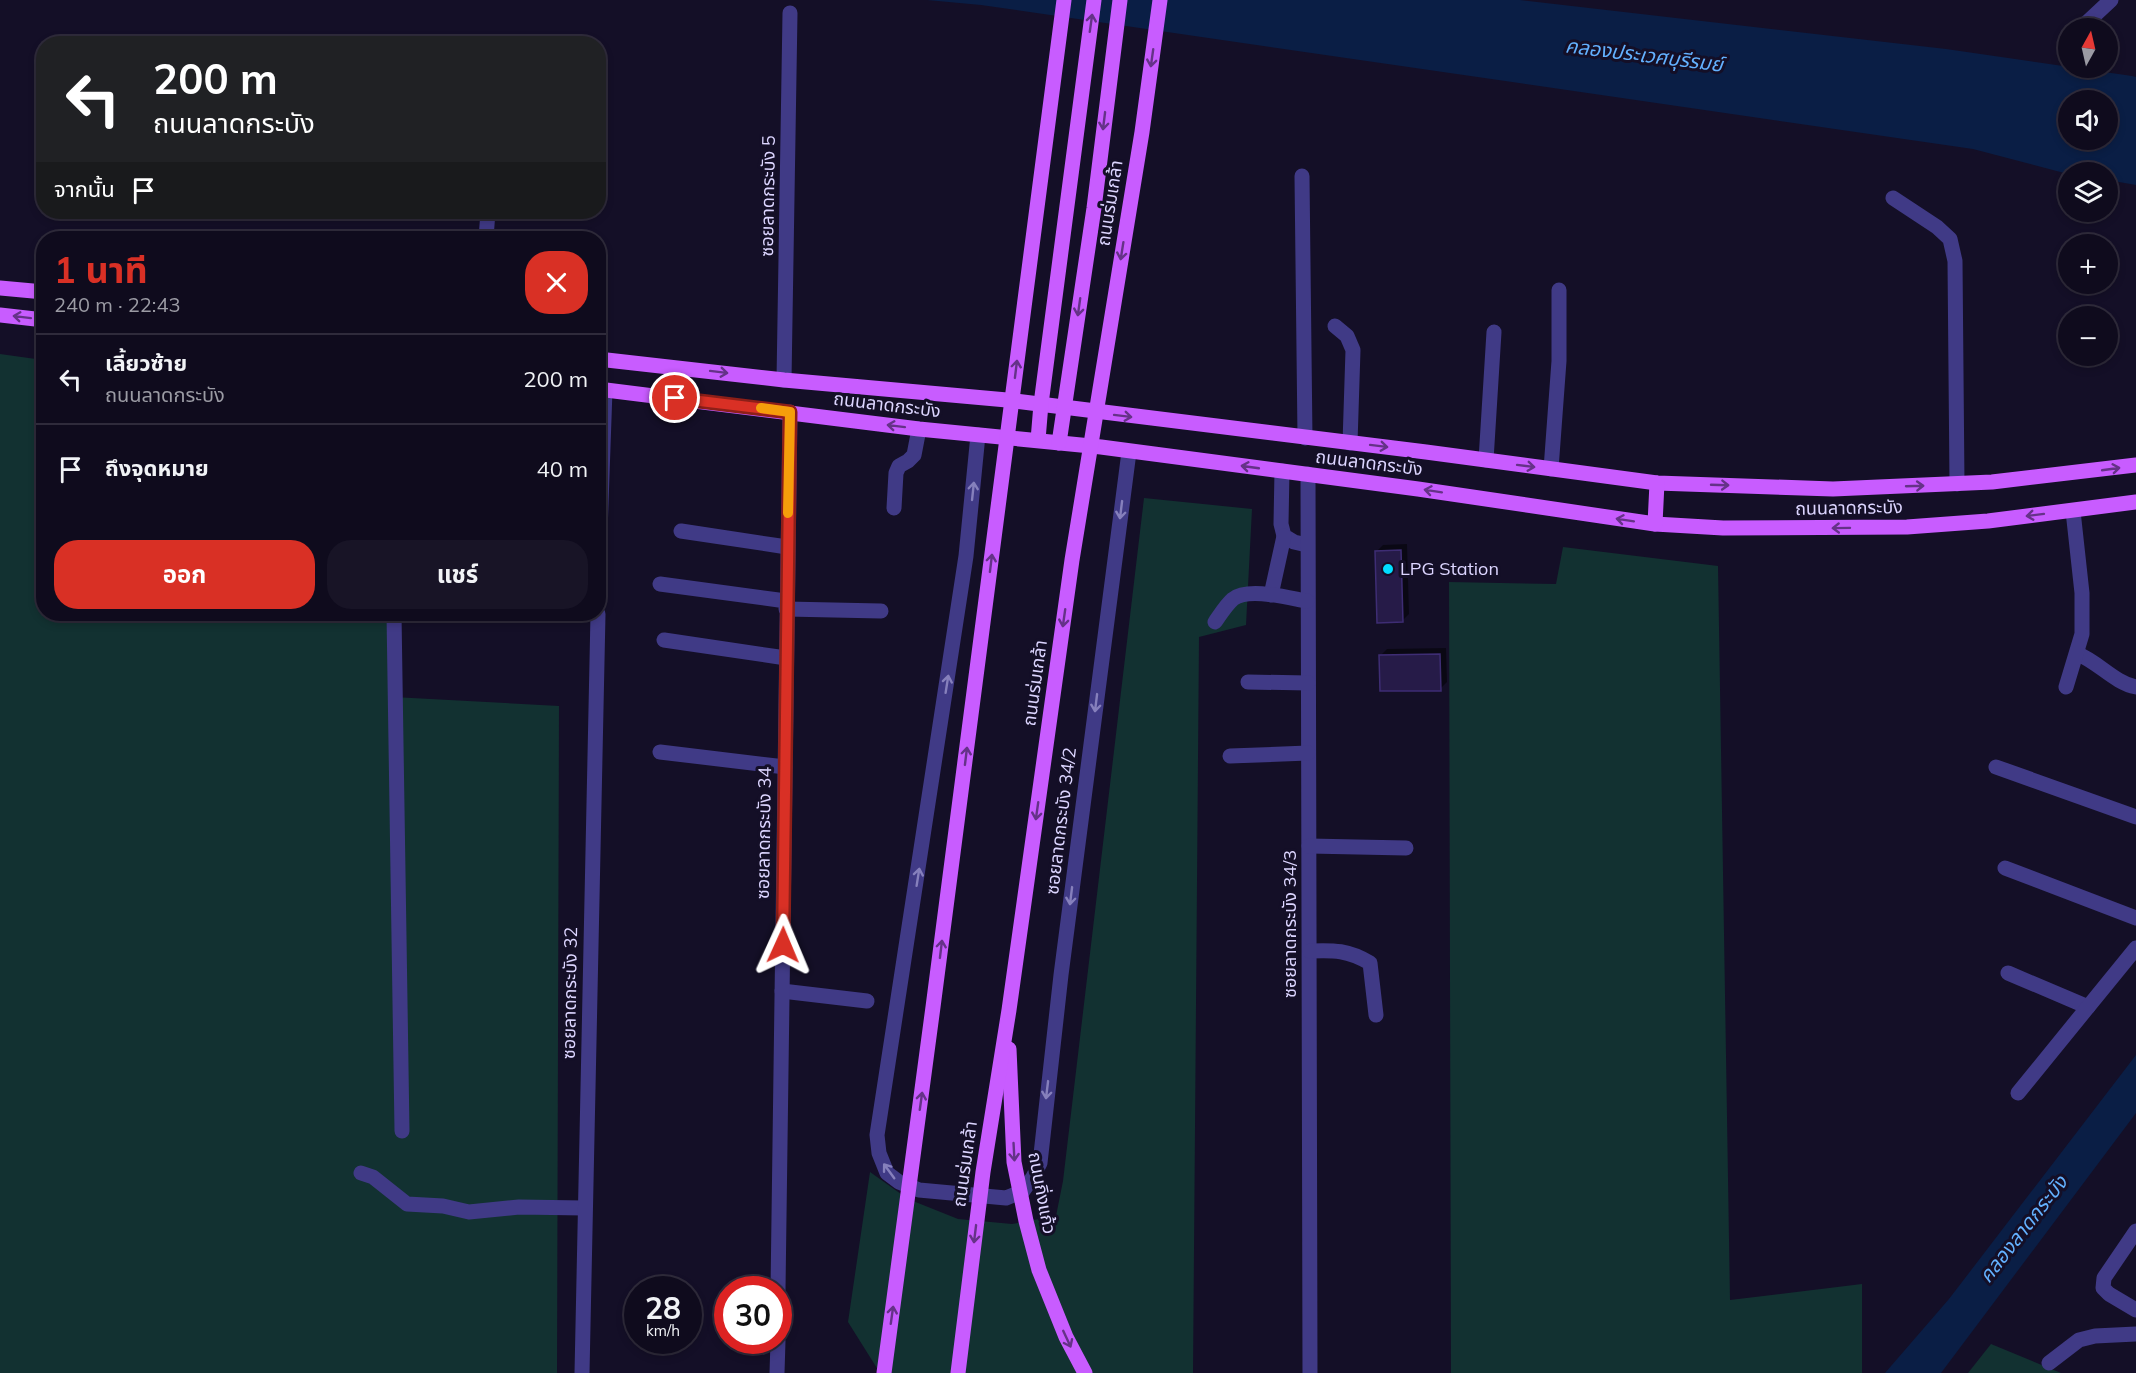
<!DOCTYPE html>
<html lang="th">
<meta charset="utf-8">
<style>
body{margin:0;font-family:Mulish,"Noto Sans Thai",sans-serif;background:#181426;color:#f1f3f6;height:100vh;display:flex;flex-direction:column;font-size:22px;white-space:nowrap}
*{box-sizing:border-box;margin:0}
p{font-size:20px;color:#9b9ba4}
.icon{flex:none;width:33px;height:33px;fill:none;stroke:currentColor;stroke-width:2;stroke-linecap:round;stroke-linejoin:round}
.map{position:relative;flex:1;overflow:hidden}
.drawer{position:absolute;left:36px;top:231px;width:570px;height:390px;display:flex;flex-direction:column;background:#0f0b1d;border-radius:24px;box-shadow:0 3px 9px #0003,0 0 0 2px #2f2b3b}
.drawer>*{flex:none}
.hud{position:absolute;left:36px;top:36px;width:570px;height:183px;border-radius:24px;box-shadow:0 3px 9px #0003,0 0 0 2px #2f2b3b;background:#202124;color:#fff;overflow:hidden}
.needle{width:39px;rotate:8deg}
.controls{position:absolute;left:2058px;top:18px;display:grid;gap:12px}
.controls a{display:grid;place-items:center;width:60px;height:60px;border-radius:50%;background:#0f0b1d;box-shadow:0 3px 9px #0003,0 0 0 2px #2f2b3b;font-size:30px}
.speed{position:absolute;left:624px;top:1276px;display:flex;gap:12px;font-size:30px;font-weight:700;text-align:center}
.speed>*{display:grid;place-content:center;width:78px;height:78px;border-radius:50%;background:#0f0b1d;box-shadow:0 3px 9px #0003,0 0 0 2px #2f2b3b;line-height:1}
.speed small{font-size:15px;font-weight:400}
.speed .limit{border:9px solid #d22;background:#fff;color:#111}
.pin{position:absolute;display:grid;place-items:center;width:51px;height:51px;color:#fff;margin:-26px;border:3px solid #fff;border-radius:50%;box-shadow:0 2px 6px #0007}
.me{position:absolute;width:66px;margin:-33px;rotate:1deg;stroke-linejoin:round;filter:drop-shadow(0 0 4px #0008)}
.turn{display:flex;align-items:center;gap:21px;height:126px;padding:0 18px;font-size:27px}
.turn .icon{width:78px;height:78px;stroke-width:2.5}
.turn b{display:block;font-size:42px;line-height:51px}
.then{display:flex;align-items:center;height:57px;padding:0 18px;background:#0003;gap:12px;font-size:22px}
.round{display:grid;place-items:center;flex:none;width:63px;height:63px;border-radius:24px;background:#181426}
.headline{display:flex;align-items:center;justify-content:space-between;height:102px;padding:0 18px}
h1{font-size:36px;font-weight:700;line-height:45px;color:#d93025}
.button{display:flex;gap:12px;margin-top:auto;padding:12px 18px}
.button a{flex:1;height:69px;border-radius:24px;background:#d93025;color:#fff;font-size:24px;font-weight:700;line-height:69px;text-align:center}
.button a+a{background:#181426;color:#f1f3f6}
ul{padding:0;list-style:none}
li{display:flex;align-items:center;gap:18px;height:90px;padding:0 18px;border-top:2px solid #2f2b3b}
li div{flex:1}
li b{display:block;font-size:22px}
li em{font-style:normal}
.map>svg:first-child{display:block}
.green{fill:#123131}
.water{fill:#0a1e45;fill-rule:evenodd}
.shadow{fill:#0007}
.building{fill:#261b48;stroke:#3e2d74;stroke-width:1.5}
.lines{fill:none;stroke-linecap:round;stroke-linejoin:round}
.minor{stroke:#403a86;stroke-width:15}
.primary{stroke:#c85cff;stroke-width:15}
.oneway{stroke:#653288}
.oneway2{stroke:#8680bc}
.route-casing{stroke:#8d1f18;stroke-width:15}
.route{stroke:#d93025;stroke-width:10}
.slow{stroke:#f59e0b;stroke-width:10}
.poi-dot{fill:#01ddff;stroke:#140f27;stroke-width:2}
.labels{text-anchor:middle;stroke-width:6;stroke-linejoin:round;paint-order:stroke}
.street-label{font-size:18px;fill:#dcd5ff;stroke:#140f27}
.poi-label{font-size:18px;fill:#dcd5ff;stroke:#140f27;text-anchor:start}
.water-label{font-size:20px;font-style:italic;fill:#63b1ff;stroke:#140f27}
</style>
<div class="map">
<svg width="2136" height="1373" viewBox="0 0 2136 1373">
<rect width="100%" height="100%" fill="#140f27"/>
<g class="green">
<path d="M0,354L43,360L44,614H387L393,697L559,706L557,1373H0Z"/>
<path d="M1144,498L1252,509L1246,625L1199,637L1193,1373H880L848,1322L870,1172L908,1199L958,1219L1012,1224L1056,1216L1063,1181Z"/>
<path d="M1563,547L1718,566L1730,1300L1862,1284V1373H1451L1449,582L1556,584Z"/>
<path d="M1991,1344L2061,1373H1968Z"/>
</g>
<g class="water">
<path d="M927,0H1520L1946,49L2132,76L2136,77V185L2108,180V172L2068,174L1973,149L981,5ZM2068,100H2108V140H2068Z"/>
<path d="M2136,1055V1113L1941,1373H1885L1949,1299Z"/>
</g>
<g class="shadow">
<path d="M1407,544L1409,614L1402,621L1376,552L1383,545Z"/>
<path d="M1446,648L1447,682L1440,689L1381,655L1387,649Z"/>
</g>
<g class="building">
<path d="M1401,550L1403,622L1377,623L1375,551Z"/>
<path d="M1440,654L1441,691H1380L1379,655Z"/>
</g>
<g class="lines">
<g class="minor">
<path d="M2081,28L2111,0"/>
<path d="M1302,176L1305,438"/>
<path d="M1893,198L1937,227L1950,239L1955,261L1957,484"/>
<path d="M486,238L488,212"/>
<path d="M1335,326L1347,336L1353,350L1350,443"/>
<path d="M784,380L790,13"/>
<path d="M978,435L966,556L877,1135L879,1153L887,1173L899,1182L919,1190L1006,1198L1023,1191L1033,1177L1040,1163L1061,975L1129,452"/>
<path d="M1486,460L1494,332"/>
<path d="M1551,469L1559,361V290"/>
<path d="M1282,471L1281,524L1284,536L1294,542L1307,545"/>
<path d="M1308,474L1310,1373"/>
<path d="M894,508L896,473L899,466L908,461L914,455L919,429"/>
<path d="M681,531L787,547"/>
<path d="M660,584L786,601"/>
<path d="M598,589L605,390"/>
<path d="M1271,595L1284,536"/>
<path d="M786,609L881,611"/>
<path d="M394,614L402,1131"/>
<path d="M1215,622C1220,615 1226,605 1233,599C1248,587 1289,598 1307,601"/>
<path d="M664,640L786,658"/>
<path d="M2078,654C2098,662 2115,683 2136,687"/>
<path d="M1248,682L1308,683"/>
<path d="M2066,687L2082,634V593L2073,511"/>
<path d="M660,752L785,767"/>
<path d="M1230,756L1308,753"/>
<path d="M1996,767L2136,817"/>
<path d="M1309,846L1406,848"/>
<path d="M2005,868L2136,918"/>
<path d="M1310,951C1334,950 1348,950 1370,963L1376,1015"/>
<path d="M2008,973L2088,1007"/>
<path d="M782,991L867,1001"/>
<path d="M2018,1093L2136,948"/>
<path d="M361,1173L373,1177L407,1204L443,1206L469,1212L519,1207L584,1208"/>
<path d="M2136,1231L2104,1278L2103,1288L2109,1294L2136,1310"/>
<path d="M778,1290L790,412"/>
<path d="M2049,1363L2079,1340L2095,1336L2136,1334"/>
<path d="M582,1373L598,614"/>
<path d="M777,1373L778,1341"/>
</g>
<g class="primary">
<path d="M0,288L44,292"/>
<path d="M0,315L44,320"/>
<path d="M598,359L784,380L1007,400L1426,452L1657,483L1833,489L1992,482L2136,465"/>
<path d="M598,389L919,429L1101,447L1418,489L1655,524L1723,528L1907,527L1988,521L2136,502"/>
<path d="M1038,440L1041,404L1094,0"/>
<path d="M1059,443L1094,208L1120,0"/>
<path d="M1655,524L1657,483"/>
<path d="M1009,1049L1014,1162L1026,1221L1039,1270L1066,1337L1085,1373"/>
<path d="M884,1373L933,1007L1064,0"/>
<path d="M958,1373L983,1172L1009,1010L1072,560L1142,132L1160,0"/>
</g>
</g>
<defs><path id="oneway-shaft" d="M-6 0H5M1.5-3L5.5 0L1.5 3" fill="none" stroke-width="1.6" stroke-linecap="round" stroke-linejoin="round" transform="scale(1.5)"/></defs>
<g class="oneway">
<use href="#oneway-shaft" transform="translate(1091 23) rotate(-82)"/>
<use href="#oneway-shaft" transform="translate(1152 58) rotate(98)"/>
<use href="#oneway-shaft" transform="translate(1104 121) rotate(97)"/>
<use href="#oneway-shaft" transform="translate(1122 251) rotate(99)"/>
<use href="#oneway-shaft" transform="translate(1079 307) rotate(98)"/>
<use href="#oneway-shaft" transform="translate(22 317) rotate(-173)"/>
<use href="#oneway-shaft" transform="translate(1016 369) rotate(-83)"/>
<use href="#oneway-shaft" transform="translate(719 372) rotate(7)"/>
<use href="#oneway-shaft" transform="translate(1123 416) rotate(7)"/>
<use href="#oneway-shaft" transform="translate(896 426) rotate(-173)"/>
<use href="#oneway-shaft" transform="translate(1379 446) rotate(7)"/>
<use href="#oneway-shaft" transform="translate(1526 466) rotate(7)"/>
<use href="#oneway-shaft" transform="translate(1250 467) rotate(-172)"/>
<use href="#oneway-shaft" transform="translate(2111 469) rotate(-8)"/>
<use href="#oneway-shaft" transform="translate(1720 485) rotate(2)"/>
<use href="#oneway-shaft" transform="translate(1915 486) rotate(-2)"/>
<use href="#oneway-shaft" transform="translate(1433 491) rotate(-171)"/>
<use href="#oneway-shaft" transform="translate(2035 515) rotate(173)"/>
<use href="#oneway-shaft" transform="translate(1625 520) rotate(-171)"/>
<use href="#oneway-shaft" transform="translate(1841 528) rotate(179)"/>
<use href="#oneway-shaft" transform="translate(991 563) rotate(-83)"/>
<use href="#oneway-shaft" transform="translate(1064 618) rotate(98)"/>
<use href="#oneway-shaft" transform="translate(966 756) rotate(-83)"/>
<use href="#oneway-shaft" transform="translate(1037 811) rotate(98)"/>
<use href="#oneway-shaft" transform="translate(941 949) rotate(-83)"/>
<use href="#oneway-shaft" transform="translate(921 1101) rotate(-82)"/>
<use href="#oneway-shaft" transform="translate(1014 1152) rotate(87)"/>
<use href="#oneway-shaft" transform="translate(975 1234) rotate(97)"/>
<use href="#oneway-shaft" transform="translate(892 1315) rotate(-82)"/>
<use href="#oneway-shaft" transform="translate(1067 1339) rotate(65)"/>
</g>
<g class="oneway2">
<use href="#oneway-shaft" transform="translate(973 491) rotate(-84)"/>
<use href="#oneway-shaft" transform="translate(1121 510) rotate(97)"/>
<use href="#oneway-shaft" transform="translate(947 684) rotate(-81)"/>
<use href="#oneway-shaft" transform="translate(1096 703) rotate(97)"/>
<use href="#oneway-shaft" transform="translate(918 877) rotate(-81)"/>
<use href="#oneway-shaft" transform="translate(1071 896) rotate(97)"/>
<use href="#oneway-shaft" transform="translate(1047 1090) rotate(97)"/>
<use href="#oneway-shaft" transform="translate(889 1171) rotate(-126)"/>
</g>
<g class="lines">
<g class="route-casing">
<path id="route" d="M675,398L790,412L783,945"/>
</g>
<use href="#route" class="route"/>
<path class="slow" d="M761,408L790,412L788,513"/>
</g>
<circle class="poi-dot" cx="1388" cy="569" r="6"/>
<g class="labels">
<g class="street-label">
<text transform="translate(768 196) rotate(-89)" y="6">ซอยลาดกระบัง 5</text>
<text transform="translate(1110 203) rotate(-81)" y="6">ถนนร่มเกล้า</text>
<text transform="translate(887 405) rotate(7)" y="6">ถนนลาดกระบัง</text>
<text transform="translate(1369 463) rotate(7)" y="6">ถนนลาดกระบัง</text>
<text transform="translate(1849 508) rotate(-1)" y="6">ถนนลาดกระบัง</text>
<text transform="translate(1035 683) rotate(-82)" y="6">ถนนร่มเกล้า</text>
<text transform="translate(1061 821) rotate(-83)" y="6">ซอยลาดกระบัง 34/2</text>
<text transform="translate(764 833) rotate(-89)" y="6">ซอยลาดกระบัง 34</text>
<text transform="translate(1290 924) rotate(-90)" y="6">ซอยลาดกระบัง 34/3</text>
<text transform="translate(570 993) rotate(-89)" y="6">ซอยลาดกระบัง 32</text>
<text transform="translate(965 1164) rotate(-82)" y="6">ถนนร่มเกล้า</text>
<text transform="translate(1042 1193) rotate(79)" y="6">ถนนกิ่งแก้ว</text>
</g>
<g class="poi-label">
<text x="1400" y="575">LPG Station</text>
</g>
<g class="water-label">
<text transform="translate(1644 55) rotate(7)" y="7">คลองประเวศบุรีรมย์</text>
<text transform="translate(2023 1229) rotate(-52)" y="7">คลองลาดกระบัง</text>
</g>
</g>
</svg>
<div class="controls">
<a><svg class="needle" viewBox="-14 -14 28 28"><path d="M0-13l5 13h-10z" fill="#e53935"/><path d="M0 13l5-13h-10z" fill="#9b9ba4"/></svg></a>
<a><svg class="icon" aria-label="sound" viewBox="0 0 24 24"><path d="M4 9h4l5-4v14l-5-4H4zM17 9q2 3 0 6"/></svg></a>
<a><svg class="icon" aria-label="layers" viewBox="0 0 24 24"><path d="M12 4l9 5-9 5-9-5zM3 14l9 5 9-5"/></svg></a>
<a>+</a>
<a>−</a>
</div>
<div class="speed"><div>28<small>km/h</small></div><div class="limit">30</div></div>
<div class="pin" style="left:675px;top:398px;background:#d93025"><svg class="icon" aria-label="arrive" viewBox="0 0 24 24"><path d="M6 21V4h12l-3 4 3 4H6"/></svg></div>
<svg class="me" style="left:783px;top:945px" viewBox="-20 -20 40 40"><path d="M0-17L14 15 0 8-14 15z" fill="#d93025" stroke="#fff" stroke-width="4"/></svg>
<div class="hud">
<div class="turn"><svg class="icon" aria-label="left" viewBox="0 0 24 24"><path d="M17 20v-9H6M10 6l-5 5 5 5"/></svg><div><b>200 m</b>ถนนลาดกระบัง</div></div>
<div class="then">จากนั้น<svg class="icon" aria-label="arrive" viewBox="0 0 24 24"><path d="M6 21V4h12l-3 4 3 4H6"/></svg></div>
</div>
<section class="drawer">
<div class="headline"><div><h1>1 นาที</h1><p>240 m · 22:43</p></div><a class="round" style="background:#d93025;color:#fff"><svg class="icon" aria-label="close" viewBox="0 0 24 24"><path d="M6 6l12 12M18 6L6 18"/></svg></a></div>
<ul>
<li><svg class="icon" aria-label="left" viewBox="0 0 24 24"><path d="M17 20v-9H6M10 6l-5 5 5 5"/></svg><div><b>เลี้ยวซ้าย</b><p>ถนนลาดกระบัง</p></div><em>200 m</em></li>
<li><svg class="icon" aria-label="arrive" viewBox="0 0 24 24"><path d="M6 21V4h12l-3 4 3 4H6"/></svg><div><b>ถึงจุดหมาย</b></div><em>40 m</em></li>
</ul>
<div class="button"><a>ออก</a><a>แชร์</a></div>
</section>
</div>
